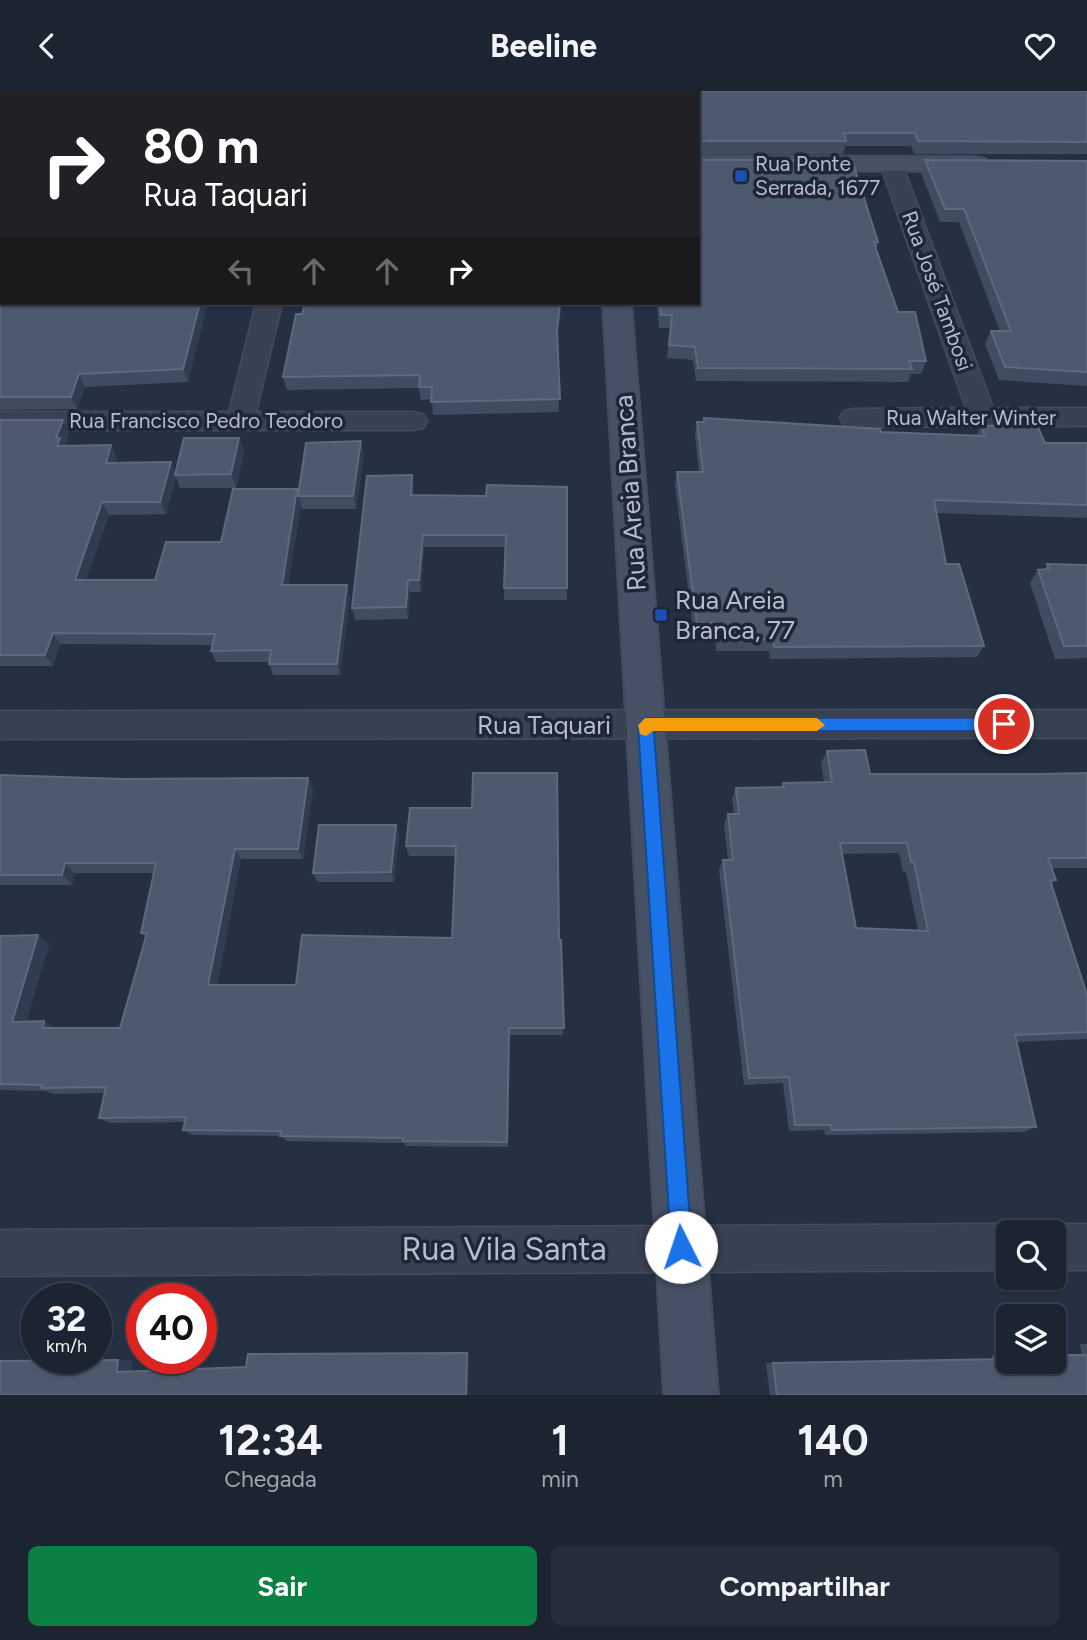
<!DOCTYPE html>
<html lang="pt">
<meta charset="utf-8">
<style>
body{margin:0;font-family:Figtree,sans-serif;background:#252c3a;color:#f1f3f6;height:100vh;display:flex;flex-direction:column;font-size:26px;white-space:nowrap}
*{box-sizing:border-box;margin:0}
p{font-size:23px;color:#a0a4ac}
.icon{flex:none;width:38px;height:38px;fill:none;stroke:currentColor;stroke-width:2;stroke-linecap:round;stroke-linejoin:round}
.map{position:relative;height:1304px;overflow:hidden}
.side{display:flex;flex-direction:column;background:#1c2432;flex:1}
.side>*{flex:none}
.guide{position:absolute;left:0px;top:0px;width:700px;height:214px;box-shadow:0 2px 5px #0004,0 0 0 2px #3a414d;background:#202124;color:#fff;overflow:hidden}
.fabs{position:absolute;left:996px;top:1129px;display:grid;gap:14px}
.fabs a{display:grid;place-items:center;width:70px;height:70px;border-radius:10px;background:#1c2432;box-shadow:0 2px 5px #0004,0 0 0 2px #3a414d;font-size:35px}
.speed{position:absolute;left:21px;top:1192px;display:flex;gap:14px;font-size:35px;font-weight:700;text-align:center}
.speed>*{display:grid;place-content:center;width:91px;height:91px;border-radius:50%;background:#1c2432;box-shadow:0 2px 5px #0004,0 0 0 2px #3a414d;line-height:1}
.speed small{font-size:18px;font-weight:400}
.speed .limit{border:10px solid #d22;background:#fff;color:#111}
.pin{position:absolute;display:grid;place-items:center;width:60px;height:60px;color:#fff;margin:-30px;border:4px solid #fff;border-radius:50%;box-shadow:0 2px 7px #0007}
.me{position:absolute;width:77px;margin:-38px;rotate:356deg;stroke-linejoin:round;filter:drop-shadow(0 0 5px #0008)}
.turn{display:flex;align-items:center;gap:24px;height:147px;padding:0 28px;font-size:32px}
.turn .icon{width:91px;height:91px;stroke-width:2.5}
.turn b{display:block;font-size:49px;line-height:60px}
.lanes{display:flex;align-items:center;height:66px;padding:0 28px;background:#0003;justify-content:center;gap:35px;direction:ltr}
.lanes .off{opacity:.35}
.eta{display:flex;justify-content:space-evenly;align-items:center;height:119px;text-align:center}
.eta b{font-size:42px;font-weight:700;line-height:49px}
.button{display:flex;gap:14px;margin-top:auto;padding:14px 28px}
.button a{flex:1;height:80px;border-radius:10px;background:#0b8043;color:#fff;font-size:28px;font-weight:700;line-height:80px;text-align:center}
.button a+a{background:#252c3a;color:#f1f3f6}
header{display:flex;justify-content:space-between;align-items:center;height:91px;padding:0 28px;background:#1c2432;font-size:32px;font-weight:700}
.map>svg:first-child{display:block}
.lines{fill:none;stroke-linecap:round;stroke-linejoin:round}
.street-casing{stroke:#434b5c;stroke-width:3}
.secondary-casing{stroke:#434b5c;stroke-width:4}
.street{fill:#394252;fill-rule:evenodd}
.secondary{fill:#475166;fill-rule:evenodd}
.wall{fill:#404d61;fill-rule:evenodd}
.shaded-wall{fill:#303c50}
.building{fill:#4d596d;stroke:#5d697c;stroke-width:2;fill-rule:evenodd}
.route{fill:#1a73e8;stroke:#114b97;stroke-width:2}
.slow{fill:#f59e0b}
.transit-dot{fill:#1a4fb4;stroke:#1e2738;stroke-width:2.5}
.labels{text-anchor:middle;stroke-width:7;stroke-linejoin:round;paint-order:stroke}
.far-poi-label{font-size:21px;fill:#b6becc;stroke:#1e2738;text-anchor:start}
.far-street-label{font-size:21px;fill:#b6becc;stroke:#1e2738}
.street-label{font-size:26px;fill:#b6becc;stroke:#1e2738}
.poi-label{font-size:26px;fill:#b6becc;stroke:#1e2738;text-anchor:start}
.near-street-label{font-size:32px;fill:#b6becc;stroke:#1e2738}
</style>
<header><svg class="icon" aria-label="back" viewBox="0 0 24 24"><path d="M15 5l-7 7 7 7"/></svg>Beeline<svg class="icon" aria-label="heart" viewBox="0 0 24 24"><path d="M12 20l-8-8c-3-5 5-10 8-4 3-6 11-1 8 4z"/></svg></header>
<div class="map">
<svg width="1087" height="1304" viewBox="0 0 1087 1304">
<rect width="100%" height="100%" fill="#253043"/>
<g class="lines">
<g class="street-casing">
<g id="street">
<path d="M362,0H386L361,2Z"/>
<rect x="590" y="0" width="20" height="2"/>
<path d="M891,66L899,68L902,73L993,317H1087V335L854,336L844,334L840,327L844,320L854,318L966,317L880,73L883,68Z"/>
<rect x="0" y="121" width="2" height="14"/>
<path d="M256,212H282L256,321H413L423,323L427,330L423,337L413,339H0V321H229Z"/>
<path d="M1087,619V647L0,648V620Z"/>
<path d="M1008,1133L1025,1141H1008V1179L0,1185V1139Z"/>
<path d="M1054,1133H1087V1179H1054V1141H1037Z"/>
</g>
</g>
<g class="secondary-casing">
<g id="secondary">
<path d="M698,65L976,66L985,68L988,73L985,78L976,80L698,79Z"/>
<path d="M603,212H631L718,1304H664Z"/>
</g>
</g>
<use href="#street" class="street"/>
<use href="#secondary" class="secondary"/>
</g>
<g class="wall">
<path d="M653,0H1087V63H914L911,55H845L843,63H698V2H653Z"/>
<path d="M700,69L878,151L876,158L898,221L926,270L921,283H911L908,291L696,290L693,269L667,267L670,237H659L657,212H698Z"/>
<path d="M925,69L1087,70V295L999,289L985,253L991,240H1000L959,131H940L921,82Z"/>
<path d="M0,132L208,212L188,291L85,296L77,318L0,319Z"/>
<path d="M302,223L557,248L559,321L433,324L432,308L421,309L419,297L287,299L283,286Z"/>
<path d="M704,327L881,341L976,345L981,335L1045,352H1087V427L937,422L946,473L984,555L977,566L770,568L769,560H716L715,544H694L675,394L677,381H699L695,344L697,331H703Z"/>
<path d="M0,329L69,342L65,355L111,354L117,367L115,371L175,381L239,347L244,360L236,397H180L176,386L166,423L109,424L86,489H155L221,451L297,398L299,403L361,350L364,364L356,418H302L301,413L288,494L350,505L340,584H273L269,573V571H216L211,560L212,554L60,553L53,575H0Z"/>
<path d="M412,384L414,396V404L486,405L567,396V509H504L505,456H424L421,501H410L408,528L355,529L352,517Z"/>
<path d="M1047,473L1087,474V567L1055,568L1030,492L1038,479H1044Z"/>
<path d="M827,660L870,683H1041L1087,682V777H1052L1056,789L1051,794L1087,904V948L1017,951L1036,1036L1024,1041L825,1044L824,1039L789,1040L783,992L744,994L719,779L723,769H728L724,734L728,723H734L732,708L736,697L781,696L783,692L824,691L821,672ZM899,762L903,781H906L918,839L856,837L842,763Z"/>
<path d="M0,684L122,688L308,687L313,698L303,768H241L217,894H296L452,847L456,765H409L406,755L472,717L559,849L563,944H510L508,1056L406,1055L404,1052L287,1050L280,1045L192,1044L183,1039L185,1031L110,1032L99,1027L105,1002L53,1003L46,1000L0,999V845L49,853L26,931L44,930L54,937H120L146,847L141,842L154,782H75L72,794H0Z"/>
<path d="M396,734L399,744L394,791H318L313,782Z"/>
<path d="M1080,1253H1087V1304H770L766,1272L993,1268L992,1264H1082Z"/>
</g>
<g class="shaded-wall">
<path d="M200,212H208L188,291L183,278Z"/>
<path d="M560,212H562L557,253V240Z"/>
<path d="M79,283L85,296L77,318L71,306Z"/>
<path d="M63,329L69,342L64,356L57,355L56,347Z"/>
<path d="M239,347L244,360L236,397L231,383Z"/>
<path d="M361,350L364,364L356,418L353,405Z"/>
<path d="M111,354L117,367L112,384L106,372Z"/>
<path d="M171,371L176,383L175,384L176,386L166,423L160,411Z"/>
<path d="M412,384L414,396L413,416L411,404Z"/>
<path d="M297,398L301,413L286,506L282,494Z"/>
<path d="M102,411L109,424L82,500L75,489Z"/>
<path d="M423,444L424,456L421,501L419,489Z"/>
<path d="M408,489L410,501L408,528L406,516Z"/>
<path d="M347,494L350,505L340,584L337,573Z"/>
<path d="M53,542L60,553L53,575L45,564Z"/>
<path d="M308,687L313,698L303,768L298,758Z"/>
<path d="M396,734L399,744L394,791L391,781Z"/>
<path d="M235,758L241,768L216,902L208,894Z"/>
<path d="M65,772L75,782L72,794L62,784Z"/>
<path d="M38,844L49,853L24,938L12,931Z"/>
<path d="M44,930L55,938L43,937Z"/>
<path d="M509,937L510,944L508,1056L507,1051Z"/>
<path d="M467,1262H469L468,1304H466Z"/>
<path d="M118,1269H132L131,1280L117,1281Z"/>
</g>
<g class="building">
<rect x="401" y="0" width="147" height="2"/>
<path d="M658,0H1087V51L918,50L915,42H844L846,50H698V2H658Z"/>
<path d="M698,67L700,69H852L878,151H875L876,158L898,221H915L926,270H909L912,278L698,277L695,256L669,254L672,224H661L660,212H698Z"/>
<path d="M925,69L1087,70V281L1005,276L991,240H1011L964,118H945Z"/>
<path d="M2,131V212H200L183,278L79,283L71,306H0V132Z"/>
<path d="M305,212H560L557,240L560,308L431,311L432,296H419L420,284L283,286L296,223H302Z"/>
<path d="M704,327L880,338L881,341L985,345L981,335L1037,334L1045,352H1087V414L934,409L946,473H959L984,555L774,556L773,548L719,549L717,532H697L677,381H703L697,331H704Z"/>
<path d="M0,329H63L56,347H60L57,355L111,354L106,372L171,371L160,411H102L75,489H155L166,451H221L233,398H297L282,494H347L337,573H269L271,559L211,560L215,543L53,542L45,564H0Z"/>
<path d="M184,347H239L231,383L175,384Z"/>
<path d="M361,350L353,405H298L306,352Z"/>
<path d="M412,384L411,404L486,405L487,394L567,396V497H504L506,444H423L419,489H408L406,516L352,517L367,385Z"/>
<path d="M1047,473L1087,474V555H1064L1038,479L1049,478Z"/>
<path d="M865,659L870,683H1041L1087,682V767H1048L1056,789H1050L1087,904V941L1015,944L1036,1036L832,1039L831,1034H795L789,986L749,987L723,769H733L728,723H739L736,697L784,696L783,692L832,691L827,660ZM840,752H907L911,771H914L928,840L856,837Z"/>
<path d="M473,682H557L559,849H561L564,937H509L507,1051L403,1050V1047L280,1045L281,1040L183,1039L186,1026L99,1027L106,996L41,997L42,994L0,993V845L38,844L12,931L44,930L43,937H120L147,842H141L156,772H65L62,784H0V684L122,688L308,687L298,758H235L208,894H296L302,844L452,847L456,755H406L410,717H472Z"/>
<path d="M319,734H396L391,781L313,782Z"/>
<path d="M467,1262L466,1304H0V1270L118,1269L117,1281L246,1276L248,1263Z"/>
<path d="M1006,1264H1008V1270H1054V1264H1087V1304H777L773,1272L1007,1268Z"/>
</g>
<path class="route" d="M645,627H1004L1012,633L1004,640H654L692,1156L689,1164L681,1167L674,1164L671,1156L638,634Z"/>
<path class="slow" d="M645,627H817L825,634L817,640H653L646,645L640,643L638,634Z"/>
<g class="transit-dot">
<rect x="734" y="78" width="14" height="14" rx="3.5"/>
<rect x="654" y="517" width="14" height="14" rx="3.5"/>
</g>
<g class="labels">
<g class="far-poi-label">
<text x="755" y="80">Rua Ponte<tspan x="755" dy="24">Serrada, 1677</tspan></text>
</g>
<g class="far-street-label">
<text transform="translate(937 200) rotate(70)" y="7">Rua José Tambosi</text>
<text x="971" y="334">Rua Walter Winter</text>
<text x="206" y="337">Rua Francisco Pedro Teodoro</text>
</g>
<g class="street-label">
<text transform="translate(630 402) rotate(-94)" y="9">Rua Areia Branca</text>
<text x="544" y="643">Rua Taquari</text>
</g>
<g class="poi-label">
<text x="675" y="518">Rua Areia<tspan x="675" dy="30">Branca, 77</tspan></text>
</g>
<g class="near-street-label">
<text x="504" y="1169">Rua Vila Santa</text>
</g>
</g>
</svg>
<div class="fabs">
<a><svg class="icon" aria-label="search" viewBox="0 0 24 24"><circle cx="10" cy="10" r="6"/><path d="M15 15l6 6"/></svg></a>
<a><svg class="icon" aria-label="layers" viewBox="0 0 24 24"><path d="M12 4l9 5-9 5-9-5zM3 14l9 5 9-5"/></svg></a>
</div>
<div class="speed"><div>32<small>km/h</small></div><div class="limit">40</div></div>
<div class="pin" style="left:1004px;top:633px;background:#d93025"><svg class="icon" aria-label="arrive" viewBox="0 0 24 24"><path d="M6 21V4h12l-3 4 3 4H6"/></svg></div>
<svg class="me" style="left:681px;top:1156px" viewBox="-20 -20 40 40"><circle r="19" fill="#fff"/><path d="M0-13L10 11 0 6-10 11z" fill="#1a73e8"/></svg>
<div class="guide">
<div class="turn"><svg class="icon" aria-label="right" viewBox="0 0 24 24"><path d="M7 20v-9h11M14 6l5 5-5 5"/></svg><div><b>80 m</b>Rua Taquari</div></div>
<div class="lanes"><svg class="icon off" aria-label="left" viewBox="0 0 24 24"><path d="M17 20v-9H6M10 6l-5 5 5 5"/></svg><svg class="icon off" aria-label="ahead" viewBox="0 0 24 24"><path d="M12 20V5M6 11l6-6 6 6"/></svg><svg class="icon off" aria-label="ahead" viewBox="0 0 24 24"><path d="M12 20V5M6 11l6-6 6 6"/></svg><svg class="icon" aria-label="right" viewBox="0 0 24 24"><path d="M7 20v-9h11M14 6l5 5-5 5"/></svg></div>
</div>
</div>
<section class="side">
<div class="eta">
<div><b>12:34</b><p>Chegada</p></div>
<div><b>1</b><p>min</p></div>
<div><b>140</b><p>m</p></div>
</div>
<div class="button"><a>Sair</a><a>Compartilhar</a></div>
</section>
